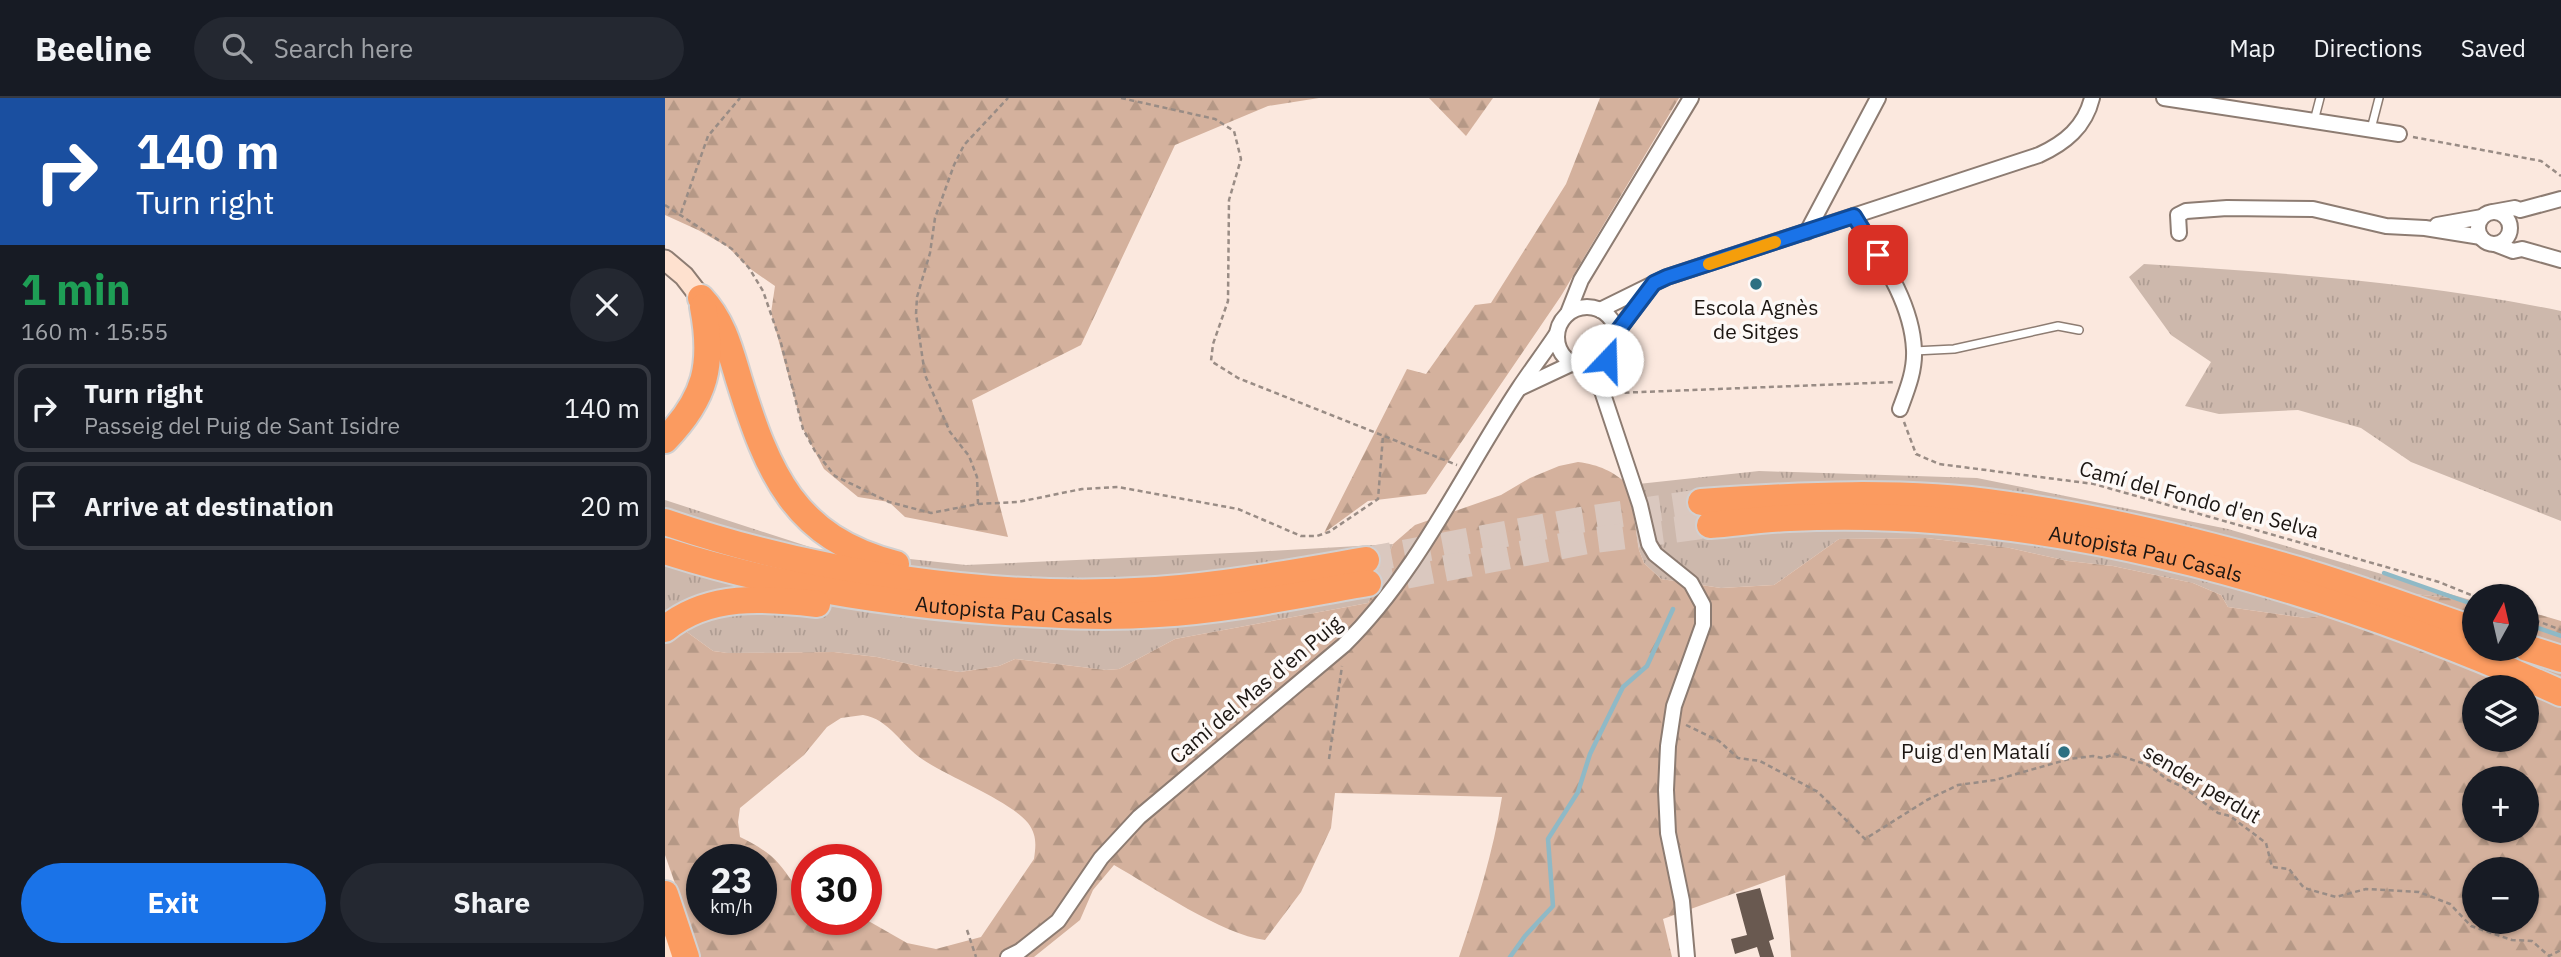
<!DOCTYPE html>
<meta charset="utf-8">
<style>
body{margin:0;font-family:"IBM Plex Sans",sans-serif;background:#242831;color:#f1f3f6;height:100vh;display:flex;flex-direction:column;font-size:26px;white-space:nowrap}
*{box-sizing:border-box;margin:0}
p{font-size:23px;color:#9ea1a6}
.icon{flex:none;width:38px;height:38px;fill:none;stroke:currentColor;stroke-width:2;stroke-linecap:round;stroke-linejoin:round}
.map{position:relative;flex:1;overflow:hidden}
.details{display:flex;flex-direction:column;background:#171b24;width:665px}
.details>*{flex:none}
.banner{background:#1a4fa0;color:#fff;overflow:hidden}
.needle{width:46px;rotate:8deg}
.tools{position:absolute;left:1797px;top:486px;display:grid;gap:14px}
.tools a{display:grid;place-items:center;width:77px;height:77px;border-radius:50%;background:#171b24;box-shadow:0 2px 5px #0004;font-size:35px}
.speed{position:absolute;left:21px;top:746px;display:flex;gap:14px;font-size:35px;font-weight:700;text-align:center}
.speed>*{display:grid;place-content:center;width:91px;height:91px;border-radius:50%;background:#171b24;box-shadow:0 2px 5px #0004;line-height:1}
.speed small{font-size:18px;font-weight:400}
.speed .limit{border:10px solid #d22;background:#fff;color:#111}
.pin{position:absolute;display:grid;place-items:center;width:60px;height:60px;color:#fff;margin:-30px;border-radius:14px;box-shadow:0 4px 10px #0006}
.me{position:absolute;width:77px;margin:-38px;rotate:21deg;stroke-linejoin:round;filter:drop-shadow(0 0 5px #0008)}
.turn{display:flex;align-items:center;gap:24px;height:147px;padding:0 21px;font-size:32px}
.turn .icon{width:91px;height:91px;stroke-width:2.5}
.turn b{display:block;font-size:49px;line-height:60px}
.round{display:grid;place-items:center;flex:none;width:74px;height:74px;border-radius:37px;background:#242831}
.headline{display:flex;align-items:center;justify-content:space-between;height:119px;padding:0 21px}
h1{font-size:42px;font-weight:800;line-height:52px;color:#1e9e55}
.cta{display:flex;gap:14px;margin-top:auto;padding:14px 21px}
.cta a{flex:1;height:80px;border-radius:42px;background:#1a73e8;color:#fff;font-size:28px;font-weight:800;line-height:80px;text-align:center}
.cta a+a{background:#242831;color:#f1f3f6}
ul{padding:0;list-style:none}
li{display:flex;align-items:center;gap:21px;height:88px;margin:0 14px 10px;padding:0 7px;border:4px solid #363941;border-radius:14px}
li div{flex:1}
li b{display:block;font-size:26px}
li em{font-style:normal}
header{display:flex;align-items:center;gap:42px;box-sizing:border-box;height:98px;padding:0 35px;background:#171b24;border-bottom:2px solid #363941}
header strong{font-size:33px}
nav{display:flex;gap:38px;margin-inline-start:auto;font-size:24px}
.search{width:490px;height:63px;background:#242831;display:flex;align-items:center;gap:18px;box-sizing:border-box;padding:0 24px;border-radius:38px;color:#9ea1a6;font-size:26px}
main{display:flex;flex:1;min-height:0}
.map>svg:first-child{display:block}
.grass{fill:url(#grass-tufts)}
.forest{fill:url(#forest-firs);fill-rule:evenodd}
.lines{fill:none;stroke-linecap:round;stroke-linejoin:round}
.stream{stroke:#8fb9c6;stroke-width:4.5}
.building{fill:#695950}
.highway-tunnel{stroke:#dac8bf;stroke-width:26;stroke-dasharray:26 13;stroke-linecap:butt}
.lane-casing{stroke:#8d7c72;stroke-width:10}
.street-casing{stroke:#8d7c72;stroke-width:18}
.secondary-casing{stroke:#8d7c72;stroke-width:23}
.highway-casing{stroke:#d2d0d0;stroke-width:30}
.path{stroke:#998c85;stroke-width:2.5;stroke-dasharray:5 3.5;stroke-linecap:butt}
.lane{stroke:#fff;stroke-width:7}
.street{stroke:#fff;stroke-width:14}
.secondary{stroke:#fee1cf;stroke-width:19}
.highway{stroke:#fb9b60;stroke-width:26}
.route-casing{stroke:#114b97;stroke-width:18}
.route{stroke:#1a73e8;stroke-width:12}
.slow{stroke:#f59e0b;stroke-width:12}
.poi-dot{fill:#2d7082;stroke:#fdf9f7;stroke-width:2.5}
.labels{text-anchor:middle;stroke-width:7;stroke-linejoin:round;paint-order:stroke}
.poi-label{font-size:21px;fill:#1c1612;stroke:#fdf9f7}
.street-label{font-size:21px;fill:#1c1612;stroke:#fdf9f7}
</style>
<header>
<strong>Beeline</strong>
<div class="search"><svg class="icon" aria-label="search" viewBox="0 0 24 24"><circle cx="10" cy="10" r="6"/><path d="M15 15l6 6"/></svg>Search here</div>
<nav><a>Map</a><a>Directions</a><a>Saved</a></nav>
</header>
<main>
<section class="details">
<div class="banner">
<div class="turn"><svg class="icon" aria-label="right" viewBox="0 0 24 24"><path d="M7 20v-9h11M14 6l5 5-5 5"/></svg><div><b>140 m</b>Turn right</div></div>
</div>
<div class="headline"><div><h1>1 min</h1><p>160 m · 15:55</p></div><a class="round"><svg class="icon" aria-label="close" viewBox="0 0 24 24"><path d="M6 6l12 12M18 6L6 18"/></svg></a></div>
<ul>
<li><svg class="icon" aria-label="right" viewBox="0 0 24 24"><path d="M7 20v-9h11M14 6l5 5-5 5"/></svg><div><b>Turn right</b><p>Passeig del Puig de Sant Isidre</p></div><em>140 m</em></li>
<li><svg class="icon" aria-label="arrive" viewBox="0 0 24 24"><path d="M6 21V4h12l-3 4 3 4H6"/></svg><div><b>Arrive at destination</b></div><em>20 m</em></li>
</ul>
<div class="cta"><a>Exit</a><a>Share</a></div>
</section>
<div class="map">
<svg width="1896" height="859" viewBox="0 0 1896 859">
<defs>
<pattern id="grass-tufts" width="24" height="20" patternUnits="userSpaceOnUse" patternTransform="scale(1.75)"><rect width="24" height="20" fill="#cdb8ac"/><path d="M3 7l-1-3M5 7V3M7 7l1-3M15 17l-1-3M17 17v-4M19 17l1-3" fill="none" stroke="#af9d93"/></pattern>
<pattern id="forest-firs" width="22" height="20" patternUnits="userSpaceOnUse" patternTransform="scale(1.75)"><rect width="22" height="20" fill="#d4b19d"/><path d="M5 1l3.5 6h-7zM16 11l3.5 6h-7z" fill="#b59886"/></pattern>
</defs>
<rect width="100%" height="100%" fill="#fbe8de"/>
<g class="grass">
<path d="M1479,166C1621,175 1756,184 1896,213V423L1746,364L1696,330L1633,312L1554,316L1520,308L1546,264L1506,237L1464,179Z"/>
<path d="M1094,373L1312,380L1563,431L1809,503L1732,494L1672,515L1641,520L1563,509L1556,497L1528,485L1448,468L1403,463L1345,450L1261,440L1174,441L1109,487L1056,490L996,481L979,465L974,452L964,387Z"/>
<path d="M0,402L151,451L301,467L587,454L728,446L703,505L510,541L454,571L441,572L350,561L334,568L295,574L253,568L212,559L169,554L63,555L48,553L0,518Z"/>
</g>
<g class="forest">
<path d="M0,0H654L603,8L510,47L416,247L307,302L343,439L240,419L224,404L193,399L159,371L138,331L106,215L110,188L84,170L63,149L33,132L0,117Z"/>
<path d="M764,0H828L801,38Z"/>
<path d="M935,0H1014L896,198L761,396L703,403L659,435L742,271L761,276L810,207L826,205L901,86Z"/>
<path d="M913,364C935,367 947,373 964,387L974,452L979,465L996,481L1056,490L1109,487L1174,441L1261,440L1345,450L1403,463L1448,468L1528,485L1556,497L1563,509L1641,520L1672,515L1732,494L1809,503L1810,551H1862V513L1896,523V859H1126L1120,777L998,821L1007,859H794C812,806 828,755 837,699L670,695L666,730L636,794L600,842C557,837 488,789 449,767L428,792L415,822L369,859H36L0,757V518L48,553L63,555L169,554L212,559L253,568L295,574L334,568L350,561L441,572L454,571L510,541L703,505L728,446L750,427L836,397L865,380L894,368ZM1810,590H1862V642H1810ZM198,617C224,621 236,647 257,661C285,680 344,702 363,725C372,737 371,747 369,761L316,839L271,851L242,845L200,821H142V796C128,789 124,777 114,766C104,754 89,746 75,739L73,724L75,710L139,657L162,629L176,620ZM1810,681H1862V733H1810ZM37,761H96V821H37ZM1810,772H1862V824H1810Z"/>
</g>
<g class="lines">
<g class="stream">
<path d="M1719,475L1810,507"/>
<path d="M1862,526L1896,538"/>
<path d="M845,859L860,838L888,808L883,741L913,694L925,656L958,589L982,568L1008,511"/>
</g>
</g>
<path class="building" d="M1095,790L1109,841L1104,843L1109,859H1095L1092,849L1070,856L1066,841L1082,837L1071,796Z"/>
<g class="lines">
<g class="highway-tunnel">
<path d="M701,462L915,422L1036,404"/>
<path d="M703,485L923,443L1045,427"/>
</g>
<g class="lane-casing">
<g id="lane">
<path d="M1649,23L1655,0"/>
<path d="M1706,31L1714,0"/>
<path d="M1249,253L1289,251L1393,228L1414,232"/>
</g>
</g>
<g class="street-casing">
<g id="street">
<path d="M1499,0L1734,36"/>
<path d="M1828,114L1850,110L1855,112L1896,101"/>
<circle cx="1829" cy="130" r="16"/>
<path d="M1189,118C1214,158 1247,203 1249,252C1250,273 1242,292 1235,311"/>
<path d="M1772,127L1817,119"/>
<path d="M1142,134L1213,0"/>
<path d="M1514,135L1513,117L1521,113L1562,110L1648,111L1721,128L1760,130L1816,139"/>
<path d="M1830,146L1848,153L1857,151L1896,162"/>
<circle cx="922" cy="239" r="30"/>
<path d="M935,212L1002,179L1374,57C1400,45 1420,29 1427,0"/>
<path d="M903,215L916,182L1026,0"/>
<path d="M952,234L987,187"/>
<path d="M921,270L937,293L975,407L984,446L990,456L1026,485L1038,507V527L1009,608L1003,648L1001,692L1003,735L1017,803L1022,859"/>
<path d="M855,290L906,266"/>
<path d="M343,859L355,853L393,823L436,760L474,719L679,547C754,473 797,376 854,290C866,272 879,255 891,237"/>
</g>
</g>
<g class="secondary-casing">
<g id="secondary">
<path d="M0,162L19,178L36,200"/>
<path d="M0,848L5,859"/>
</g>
</g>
<g class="highway-casing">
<g id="highway">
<path d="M36,200C58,223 65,252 74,282C103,375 129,440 231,466"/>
<path d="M0,342C41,300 49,266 38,209"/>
<path d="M1036,404C1137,397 1238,392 1338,406C1438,420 1537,444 1633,472C1693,490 1751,512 1810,532"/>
<path d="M0,424C151,476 331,503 491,492C562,487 631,474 701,462"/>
<path id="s1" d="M1045,427C1071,425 1098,421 1124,420C1387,407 1658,489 1896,595"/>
<path id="s2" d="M0,453C106,487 217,505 328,513C383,517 438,520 493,516C563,512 633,497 703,485"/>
<path d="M0,531C43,495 100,500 152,506"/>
<path d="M1862,550L1896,561"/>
<path d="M0,796L21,859"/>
</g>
</g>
<g class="path">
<path d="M456,0L550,21L569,33L576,61L564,102L563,203L548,246L546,263L573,280L792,367"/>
<path d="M1748,39L1876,63L1896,78"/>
<path d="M0,107L67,151L84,170L98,193L116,245L138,331L150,353L170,378L224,404L266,415L313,406L353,404L417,391L453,389L573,411L636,438H652L664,434L713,401L718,338"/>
<path d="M16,115L43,38L75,0"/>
<path d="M951,295L1231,284"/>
<path d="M1239,324L1251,356L1274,366L1429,386L1774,484L1811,499"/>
<path d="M313,406L312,379L304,358L285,334L260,277L251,216L252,199L265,155L270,120L289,67L299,47L343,0"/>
<path d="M1862,519L1896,532"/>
<path d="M1021,627L1054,643L1073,660L1095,663L1153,694L1200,741L1262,702L1293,687L1330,682L1404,661L1428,658L1438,660L1450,656L1483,667L1503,682L1518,689L1553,715L1565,718L1601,745L1607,769L1624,771L1639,790L1671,799L1701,791L1754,794L1785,806L1806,828L1847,842L1867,843L1884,858L1896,852"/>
<path d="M664,661L677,568"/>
<path d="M302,832L311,859"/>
</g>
<use href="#lane" class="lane"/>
<use href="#street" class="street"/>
<use href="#secondary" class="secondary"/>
<use href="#highway" class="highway"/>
</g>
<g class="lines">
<g class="route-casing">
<path id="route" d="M942,262L951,249L952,234L989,185L1002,179L1189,118L1213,157"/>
</g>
<use href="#route" class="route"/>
<path class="slow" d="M1044,166L1110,144"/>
</g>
<g class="poi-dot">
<circle cx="1091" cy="186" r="7"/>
<circle cx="1399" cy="654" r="7"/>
</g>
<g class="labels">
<g class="poi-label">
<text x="1091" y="217">Escola Agnès<tspan x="1091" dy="24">de Sitges</tspan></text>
<text x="1385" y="661" text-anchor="end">Puig d'en Matalí</text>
</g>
<g class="street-label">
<text transform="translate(1534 402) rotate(15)" y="7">Camí del Fondo d'en Selva</text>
<text dy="7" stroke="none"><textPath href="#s1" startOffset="439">Autopista Pau Casals</textPath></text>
<text dy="7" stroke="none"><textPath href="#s2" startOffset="355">Autopista Pau Casals</textPath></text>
<text transform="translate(591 592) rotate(-40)" y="7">Camí del Mas d'en Puig</text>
<text transform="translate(1537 686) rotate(31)" y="7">sender perdut</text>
</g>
</g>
</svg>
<div class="tools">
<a><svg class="needle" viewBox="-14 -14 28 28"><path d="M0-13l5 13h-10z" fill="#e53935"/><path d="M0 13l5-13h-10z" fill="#9ea1a6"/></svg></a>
<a><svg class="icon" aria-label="layers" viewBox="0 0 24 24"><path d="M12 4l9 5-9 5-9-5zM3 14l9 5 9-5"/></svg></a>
<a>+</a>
<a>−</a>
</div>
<div class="speed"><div>23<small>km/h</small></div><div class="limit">30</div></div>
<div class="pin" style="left:1213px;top:157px;background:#d93025"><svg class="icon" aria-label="arrive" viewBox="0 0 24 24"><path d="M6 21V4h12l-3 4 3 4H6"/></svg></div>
<svg class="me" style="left:942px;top:262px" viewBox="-20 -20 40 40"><circle r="19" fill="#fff"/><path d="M0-13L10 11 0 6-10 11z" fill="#1a73e8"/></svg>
</div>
</main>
